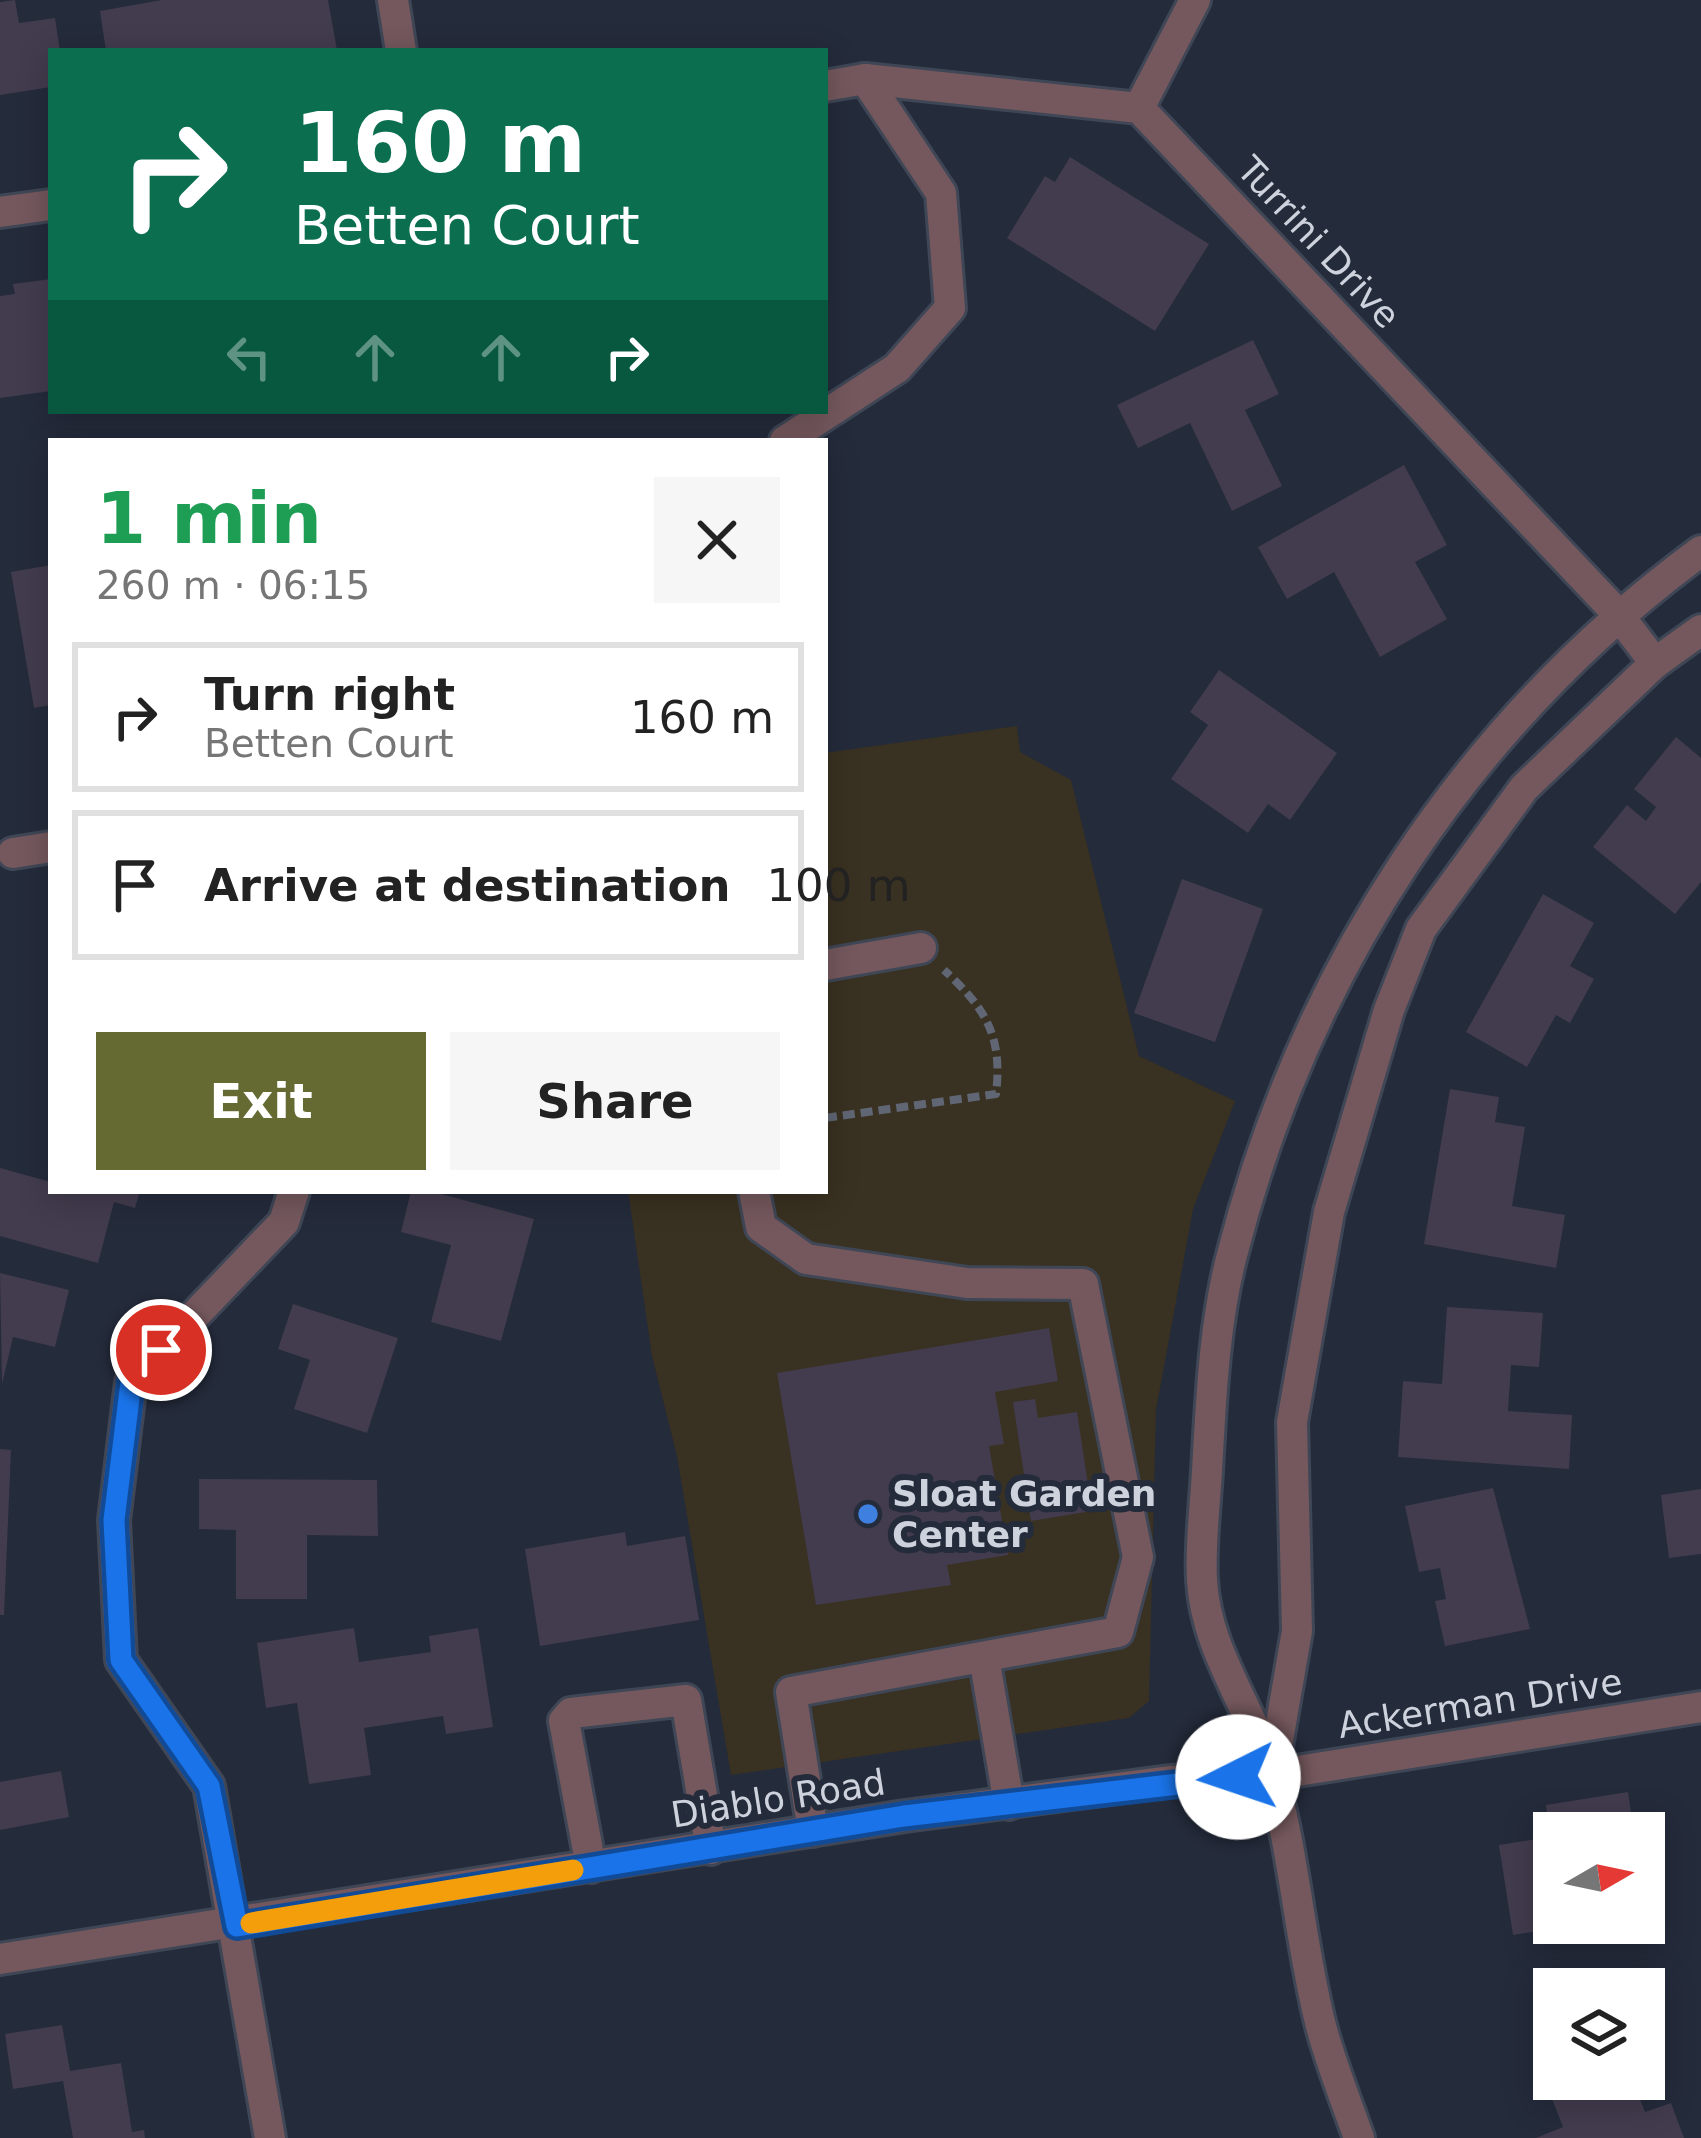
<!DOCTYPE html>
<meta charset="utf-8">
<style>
body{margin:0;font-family:"DejaVu Sans",sans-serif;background:#f6f6f6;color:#222;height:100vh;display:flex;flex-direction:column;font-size:45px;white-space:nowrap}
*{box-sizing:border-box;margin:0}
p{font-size:39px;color:#767676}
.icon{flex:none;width:66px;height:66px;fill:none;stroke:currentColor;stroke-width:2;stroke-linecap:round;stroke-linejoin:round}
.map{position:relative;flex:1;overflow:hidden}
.panel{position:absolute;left:48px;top:438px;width:780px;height:756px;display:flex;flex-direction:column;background:#fff;border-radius:0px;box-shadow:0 6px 30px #0003}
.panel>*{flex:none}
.guide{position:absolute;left:48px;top:48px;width:780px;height:366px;border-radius:0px;box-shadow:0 6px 30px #0003;background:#0b6e4f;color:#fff;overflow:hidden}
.needle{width:78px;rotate:81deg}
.fabs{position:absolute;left:1533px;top:1812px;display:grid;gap:24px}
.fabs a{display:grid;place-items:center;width:132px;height:132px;border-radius:0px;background:#fff;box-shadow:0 6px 30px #0003;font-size:60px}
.pin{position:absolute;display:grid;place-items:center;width:102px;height:102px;color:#fff;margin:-51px;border:6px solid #fff;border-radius:50%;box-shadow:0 3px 12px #0007}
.me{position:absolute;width:132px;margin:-66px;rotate:266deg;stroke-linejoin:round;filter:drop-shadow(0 0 9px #0008)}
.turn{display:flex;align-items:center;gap:42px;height:252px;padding:0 48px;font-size:54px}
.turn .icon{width:156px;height:156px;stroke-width:2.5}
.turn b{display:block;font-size:84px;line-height:102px}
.lanes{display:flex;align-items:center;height:114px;padding:0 48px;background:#0003;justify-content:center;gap:60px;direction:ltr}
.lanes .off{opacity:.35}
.round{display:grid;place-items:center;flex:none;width:126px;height:126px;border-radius:0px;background:#f6f6f6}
.summary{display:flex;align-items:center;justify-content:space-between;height:204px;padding:0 48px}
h1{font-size:72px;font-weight:600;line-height:90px;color:#1e9e55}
.cta{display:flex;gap:24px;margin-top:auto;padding:24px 48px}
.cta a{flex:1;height:138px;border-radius:0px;background:#656a33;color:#fff;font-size:48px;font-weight:600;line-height:138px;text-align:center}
.cta a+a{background:#f6f6f6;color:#222}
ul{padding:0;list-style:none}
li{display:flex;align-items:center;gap:36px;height:150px;margin:0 24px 18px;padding:0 24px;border:6px solid #e0e0e0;border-radius:0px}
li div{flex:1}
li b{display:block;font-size:45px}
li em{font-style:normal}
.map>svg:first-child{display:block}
.commercial{fill:#393121}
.building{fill:#423c4e}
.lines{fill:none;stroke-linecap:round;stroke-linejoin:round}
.minor-casing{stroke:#3f4655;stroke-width:36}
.path{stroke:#606674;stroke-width:8;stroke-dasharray:12 6;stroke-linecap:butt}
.minor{stroke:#74585d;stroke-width:30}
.route-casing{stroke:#114b97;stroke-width:30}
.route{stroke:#1a73e8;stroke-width:21}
.slow{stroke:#f59e0b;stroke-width:21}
.shop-dot{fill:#3f7fe0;stroke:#242b3b;stroke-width:4.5}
.labels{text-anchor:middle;stroke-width:12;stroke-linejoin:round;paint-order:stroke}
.street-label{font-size:36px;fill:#cdd2dd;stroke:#242b3b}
.poi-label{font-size:36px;font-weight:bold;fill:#cdd2dd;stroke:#242b3b;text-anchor:start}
</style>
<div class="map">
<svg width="1701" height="2138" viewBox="0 0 1701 2138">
<rect width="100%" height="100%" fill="#242b3b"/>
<path class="commercial" d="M1017,726L1020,752L1071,780L1139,1056L1235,1101L1193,1209L1156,1410L1149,1701L1129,1718L731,1775L677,1456L652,1356L628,1191H825V753Z"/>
<g class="building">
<path d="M15,0L19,23L55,18L60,51H51V87L0,95V2Z"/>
<path d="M162,0H328L337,50L106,51L100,11Z"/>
<path d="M1070,157L1209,244L1155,331L1007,238L1045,176L1055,182Z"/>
<path d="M51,279V391L0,398V296L15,294L13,284Z"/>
<path d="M1253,340L1279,394L1245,410L1282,486L1232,511L1190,423L1138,448L1117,405Z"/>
<path d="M1404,465L1447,545L1415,562L1447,619L1380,657L1334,572L1287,599L1258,547Z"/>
<path d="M51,565V705L34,708L11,572Z"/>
<path d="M1219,670L1337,753L1290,820L1268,804L1248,833L1171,779L1208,725L1190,712Z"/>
<path d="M1676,737L1701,758V882L1675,914L1593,847L1627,805L1646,821L1656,807L1634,789Z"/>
<path d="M1182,879L1263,909L1215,1042L1134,1013Z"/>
<path d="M1543,894L1594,923L1570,966L1594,979L1570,1023L1556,1015L1527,1067L1466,1032Z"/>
<path d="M1450,1089L1499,1097L1495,1122L1525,1127L1512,1206L1565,1215L1556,1268L1424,1244Z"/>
<path d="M0,1168L51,1182V1191H140L135,1208L114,1202L98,1263L0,1236Z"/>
<path d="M411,1191H430L534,1219L501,1341L431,1322L451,1245L401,1232Z"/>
<path d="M0,1273L69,1290L55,1347L13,1337L2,1384Z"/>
<path d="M293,1304L398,1338L367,1433L294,1409L310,1360L278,1349Z"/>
<path d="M1447,1307L1543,1313L1539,1367L1511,1365L1508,1411L1572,1415L1569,1469L1398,1457L1403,1381L1442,1384Z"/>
<path d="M1049,1328L1058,1381L995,1392L1004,1444L989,1446L1008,1555L947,1565L951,1585L816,1605L777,1373Z"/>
<path d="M1035,1399L1038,1418L1077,1412L1092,1511L1031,1521L1013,1402Z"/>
<path d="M0,1449L11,1450L4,1615H0Z"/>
<path d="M199,1479L377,1480L378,1536L307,1535V1599H236V1530L199,1529Z"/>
<path d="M1493,1488L1530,1629L1445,1646L1435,1601L1446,1599L1440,1568L1419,1572L1405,1506Z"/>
<path d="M1701,1489V1554L1669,1558L1661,1495Z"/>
<path d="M625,1532L627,1546L685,1536L699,1620L540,1646L525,1549Z"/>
<path d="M354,1628L359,1662L431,1652L429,1636L478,1628L493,1727L446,1734L443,1716L364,1728L371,1775L309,1784L297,1703L266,1708L257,1643Z"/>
<path d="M61,1771L69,1817L0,1830V1782Z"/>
<path d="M1628,1792L1634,1833H1554V1923L1560,1928L1513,1935L1499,1845L1550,1837L1546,1805Z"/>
<path d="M62,2025L70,2071L121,2063L132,2132L144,2130L145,2138H73L63,2081L13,2089L5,2034Z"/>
<path d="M1554,2057V2079H1632L1645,2112L1671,2103L1684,2138H1536L1563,2127L1538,2063Z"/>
</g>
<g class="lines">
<g class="minor-casing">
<g id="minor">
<path d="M393,0L401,51"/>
<path d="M825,86L865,79L1139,108L1617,613L1655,663"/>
<path d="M1139,108L1195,0"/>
<path d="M0,212L51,205"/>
<path d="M785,441L897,368L950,308L941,193L865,79"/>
<path d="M13,853L51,847"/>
<path d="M825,965L921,948"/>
<path d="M754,1191L761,1227L806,1259L967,1283L1083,1284L1138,1557L1118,1632L791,1692L813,1831"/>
<path d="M984,1657L1009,1804"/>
<path d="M1272,1775L1297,1631L1292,1422L1329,1212L1389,1010L1421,929L1524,788L1655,663L1701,630"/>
<path d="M591,1867L564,1721L571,1713L686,1700L711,1849"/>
<path d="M0,1959L905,1816L1170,1781L1272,1775L1701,1707"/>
<path d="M270,2138L209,1786L121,1660L114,1520L131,1382L284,1222L294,1191"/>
<path d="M1359,2138C1346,2101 1331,2064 1321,2026C1300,1944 1295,1857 1272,1776C1253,1709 1206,1653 1202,1580C1200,1545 1205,1507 1207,1471C1211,1401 1214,1323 1232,1255C1304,972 1466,724 1701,551"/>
</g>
</g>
<path class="path" d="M825,1118L996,1094C1003,1035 985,1008 944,970"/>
<use href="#minor" class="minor"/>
</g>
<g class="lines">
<g class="route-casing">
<path id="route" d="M161,1350L131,1382L114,1520L121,1660L209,1786L237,1926L904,1816L1238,1777"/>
</g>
<use href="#route" class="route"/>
<path class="slow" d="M251,1923L573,1870"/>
</g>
<circle class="shop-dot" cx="868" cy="1514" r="12"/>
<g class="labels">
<g class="street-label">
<text transform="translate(1319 242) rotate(47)" y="13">Turrini Drive</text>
<text transform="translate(1480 1703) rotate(-9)" y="13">Ackerman Drive</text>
<text transform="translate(778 1798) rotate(-9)" y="13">Diablo Road</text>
</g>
<g class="poi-label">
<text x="892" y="1506">Sloat Garden<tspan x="892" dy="41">Center</tspan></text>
</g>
</g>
</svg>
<div class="fabs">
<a><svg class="needle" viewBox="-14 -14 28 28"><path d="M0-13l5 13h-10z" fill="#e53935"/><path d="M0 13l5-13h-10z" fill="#767676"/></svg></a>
<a><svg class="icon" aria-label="layers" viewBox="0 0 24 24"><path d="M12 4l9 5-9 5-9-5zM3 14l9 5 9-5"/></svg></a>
</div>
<div class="pin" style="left:161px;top:1350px;background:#d93025"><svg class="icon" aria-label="arrive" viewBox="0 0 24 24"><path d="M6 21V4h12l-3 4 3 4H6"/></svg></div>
<svg class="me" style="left:1238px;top:1777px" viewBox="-20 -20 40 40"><circle r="19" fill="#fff"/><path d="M0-13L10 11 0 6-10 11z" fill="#1a73e8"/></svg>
<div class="guide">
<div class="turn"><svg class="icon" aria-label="right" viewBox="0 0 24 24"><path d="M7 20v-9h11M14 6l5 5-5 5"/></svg><div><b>160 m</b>Betten Court</div></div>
<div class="lanes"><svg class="icon off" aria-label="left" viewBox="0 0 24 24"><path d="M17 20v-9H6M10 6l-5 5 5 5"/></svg><svg class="icon off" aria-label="ahead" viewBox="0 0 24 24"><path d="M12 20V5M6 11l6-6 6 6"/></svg><svg class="icon off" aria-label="ahead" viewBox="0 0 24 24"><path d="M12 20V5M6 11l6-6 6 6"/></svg><svg class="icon" aria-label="right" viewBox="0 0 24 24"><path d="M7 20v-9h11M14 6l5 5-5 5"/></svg></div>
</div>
<section class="panel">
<div class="summary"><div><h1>1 min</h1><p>260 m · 06:15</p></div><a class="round"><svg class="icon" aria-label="close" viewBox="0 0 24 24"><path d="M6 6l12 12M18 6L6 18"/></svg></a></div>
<ul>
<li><svg class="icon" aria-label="right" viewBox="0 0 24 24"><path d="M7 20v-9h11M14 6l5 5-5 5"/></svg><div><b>Turn right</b><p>Betten Court</p></div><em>160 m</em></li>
<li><svg class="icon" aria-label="arrive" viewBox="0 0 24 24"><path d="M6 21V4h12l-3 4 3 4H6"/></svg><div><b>Arrive at destination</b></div><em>100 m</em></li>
</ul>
<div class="cta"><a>Exit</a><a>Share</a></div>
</section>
</div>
